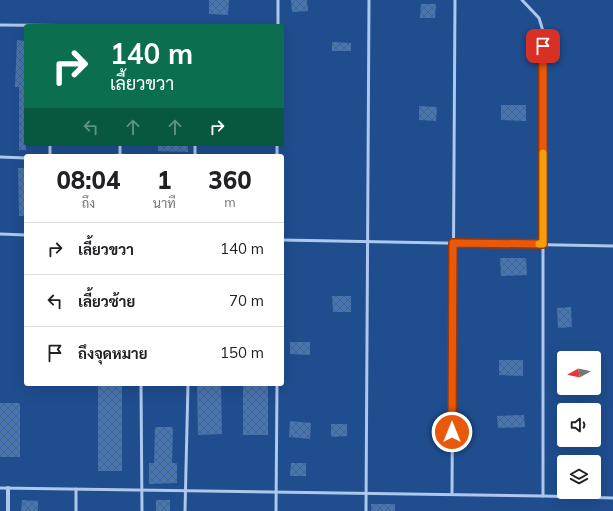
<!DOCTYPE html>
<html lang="th">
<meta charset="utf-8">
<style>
body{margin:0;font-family:Mulish,Sarabun,sans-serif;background:#f6f6f6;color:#202124;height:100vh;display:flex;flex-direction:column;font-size:15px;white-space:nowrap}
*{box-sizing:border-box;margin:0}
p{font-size:13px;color:#757577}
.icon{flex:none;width:22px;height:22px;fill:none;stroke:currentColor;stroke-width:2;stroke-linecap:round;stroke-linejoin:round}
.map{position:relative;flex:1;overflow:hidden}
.sheet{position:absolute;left:24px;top:154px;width:260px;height:232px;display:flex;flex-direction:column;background:#fff;border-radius:4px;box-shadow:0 4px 16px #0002}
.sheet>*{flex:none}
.top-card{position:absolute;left:24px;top:24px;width:260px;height:122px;border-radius:4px;box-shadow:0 4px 16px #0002;background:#0b6e4f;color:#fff;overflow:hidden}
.needle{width:26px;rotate:262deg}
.tools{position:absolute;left:557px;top:351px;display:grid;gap:8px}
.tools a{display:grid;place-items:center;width:44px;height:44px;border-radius:4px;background:#fff;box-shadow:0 4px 16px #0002;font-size:20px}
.pin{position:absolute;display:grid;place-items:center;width:34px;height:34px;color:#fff;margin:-17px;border-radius:8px;box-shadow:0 2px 6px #0006}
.me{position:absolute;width:44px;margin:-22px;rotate:0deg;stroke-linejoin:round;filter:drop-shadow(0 0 3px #0008)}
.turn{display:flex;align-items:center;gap:14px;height:84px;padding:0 20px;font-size:18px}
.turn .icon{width:52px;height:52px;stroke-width:2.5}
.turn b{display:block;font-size:28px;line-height:34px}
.lanes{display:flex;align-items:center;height:38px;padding:0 20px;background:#0003;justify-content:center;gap:20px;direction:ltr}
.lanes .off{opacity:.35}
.eta{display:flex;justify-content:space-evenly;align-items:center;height:68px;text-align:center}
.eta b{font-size:24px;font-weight:800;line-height:28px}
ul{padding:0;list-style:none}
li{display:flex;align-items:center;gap:12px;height:52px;padding:0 20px;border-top:1px solid #e0e0e0}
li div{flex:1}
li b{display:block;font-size:15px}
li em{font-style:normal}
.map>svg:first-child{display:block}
.building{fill:url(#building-cross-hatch)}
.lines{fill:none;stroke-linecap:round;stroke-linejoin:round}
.service{stroke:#adc8ed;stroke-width:3}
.minor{stroke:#adc8ed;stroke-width:4}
.route-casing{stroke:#983908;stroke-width:10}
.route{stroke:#ea580c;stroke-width:7}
.slow{stroke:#f59e0b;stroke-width:7}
</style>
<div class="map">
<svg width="613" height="511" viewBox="0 0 613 511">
<defs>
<pattern id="building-cross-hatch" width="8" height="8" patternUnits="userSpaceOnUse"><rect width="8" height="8" fill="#4776b5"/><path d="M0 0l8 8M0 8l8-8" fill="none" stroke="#4a6180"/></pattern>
</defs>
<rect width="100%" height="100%" fill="#1f4d8e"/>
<g class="building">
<path d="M209,0H229L228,15L209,14Z"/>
<path d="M291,0H307L308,11L292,12Z"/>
<path d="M421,4H436L435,18H420Z"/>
<path d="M17,40L26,41V150H19V87H15Z"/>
<path d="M332,42L351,43V51H332Z"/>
<path d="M501,105H526V121L501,120Z"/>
<path d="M419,106L437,107L436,121L419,120Z"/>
<path d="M158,144H188V152L158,151Z"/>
<path d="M18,168H26V216H19Z"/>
<path d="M500,258H526L527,275L501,276Z"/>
<path d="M332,296H351V312H333Z"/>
<path d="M571,307L572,327L558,328L557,308Z"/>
<path d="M290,342H310V355L290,354Z"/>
<path d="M499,360H523V376L499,375Z"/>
<rect x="98" y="384" width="24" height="87"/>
<path d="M197,384H221L222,434L198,435Z"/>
<rect x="243" y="384" width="25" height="51"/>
<rect x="0" y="403" width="20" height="54"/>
<path d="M524,415L525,427L498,428L497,416Z"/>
<path d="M290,421L311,423L310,439L289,437Z"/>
<path d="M331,424H347V436L331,437Z"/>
<path d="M155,427H173L172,463H177V483L149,484V463H154Z"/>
<path d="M291,463H306V476H290Z"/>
<path d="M22,500L38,501V511H21Z"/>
<rect x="156" y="500" width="14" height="11"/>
<rect x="371" y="504" width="24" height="7"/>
</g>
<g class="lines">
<g class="service">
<path d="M522,0L539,18L543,31V496"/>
<path d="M0,25L116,26"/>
<path d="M278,26V0"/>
<path d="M50,156V144"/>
<path d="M120,156V144"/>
<path d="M195,156V144"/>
<path d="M277,156V144"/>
<path d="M0,157L26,158"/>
<path d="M0,234L26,235"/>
<path d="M282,240L613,246"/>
<path d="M141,384L142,511"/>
<path d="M0,488L543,496L613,498"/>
<path d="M452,494L455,0"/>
<path d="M76,511V489"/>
<path d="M185,511L188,384"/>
<path d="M276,511L277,384"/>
<path d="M366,511L369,0"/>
</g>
<path class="minor" d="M8,511V488"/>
</g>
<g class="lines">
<g class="route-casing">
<path id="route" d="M452,432L453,243L543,244V46"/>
</g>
<use href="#route" class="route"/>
<path class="slow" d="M539,244H543V153"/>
</g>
</svg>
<div class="tools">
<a><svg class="needle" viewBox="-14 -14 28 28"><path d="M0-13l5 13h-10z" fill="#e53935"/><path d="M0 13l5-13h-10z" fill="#757577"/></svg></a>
<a><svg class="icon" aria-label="sound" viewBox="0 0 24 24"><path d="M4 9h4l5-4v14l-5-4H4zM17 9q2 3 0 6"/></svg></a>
<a><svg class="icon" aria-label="layers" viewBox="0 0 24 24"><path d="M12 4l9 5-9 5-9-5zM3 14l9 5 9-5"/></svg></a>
</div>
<div class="pin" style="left:543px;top:46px;background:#d93025"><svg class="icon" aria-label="arrive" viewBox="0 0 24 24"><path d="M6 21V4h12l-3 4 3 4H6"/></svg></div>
<svg class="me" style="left:452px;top:432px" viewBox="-20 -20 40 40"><circle r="17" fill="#ea580c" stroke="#fff" stroke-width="3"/><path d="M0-11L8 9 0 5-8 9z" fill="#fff"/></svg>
<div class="top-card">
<div class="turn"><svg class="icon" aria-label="right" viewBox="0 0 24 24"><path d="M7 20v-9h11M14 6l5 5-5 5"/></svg><div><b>140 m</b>เลี้ยวขวา</div></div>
<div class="lanes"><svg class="icon off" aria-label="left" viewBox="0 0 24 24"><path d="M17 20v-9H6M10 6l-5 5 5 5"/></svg><svg class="icon off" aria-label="ahead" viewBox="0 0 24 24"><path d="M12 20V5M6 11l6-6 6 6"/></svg><svg class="icon off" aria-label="ahead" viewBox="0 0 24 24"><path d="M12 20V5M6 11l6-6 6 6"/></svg><svg class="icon" aria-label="right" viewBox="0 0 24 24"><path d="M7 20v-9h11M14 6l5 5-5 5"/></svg></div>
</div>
<section class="sheet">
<div class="eta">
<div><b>08:04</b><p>ถึง</p></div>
<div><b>1</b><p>นาที</p></div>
<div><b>360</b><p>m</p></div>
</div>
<ul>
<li><svg class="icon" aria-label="right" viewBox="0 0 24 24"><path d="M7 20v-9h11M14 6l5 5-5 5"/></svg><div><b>เลี้ยวขวา</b></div><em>140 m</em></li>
<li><svg class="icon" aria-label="left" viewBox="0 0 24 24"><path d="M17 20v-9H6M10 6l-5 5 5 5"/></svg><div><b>เลี้ยวซ้าย</b></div><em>70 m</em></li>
<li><svg class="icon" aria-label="arrive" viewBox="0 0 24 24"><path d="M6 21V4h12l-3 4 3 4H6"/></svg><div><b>ถึงจุดหมาย</b></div><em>150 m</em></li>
</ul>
</section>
</div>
